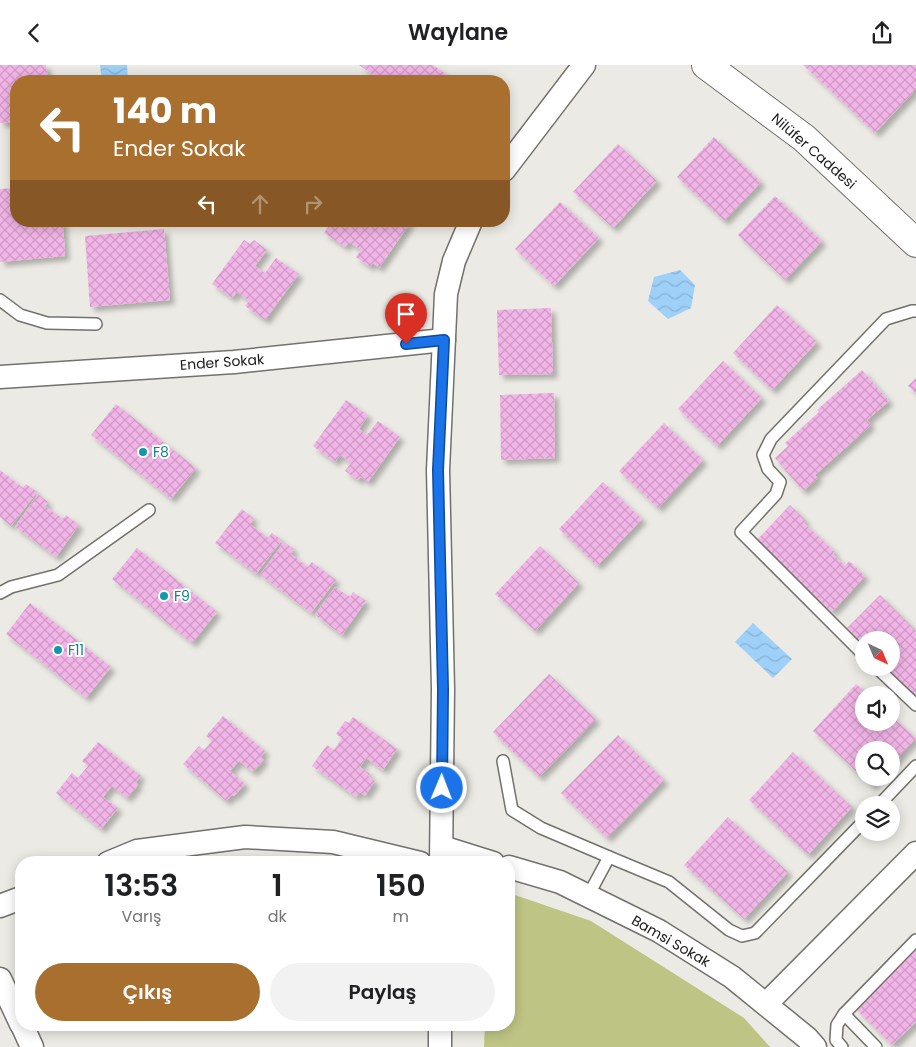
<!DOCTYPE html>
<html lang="tr">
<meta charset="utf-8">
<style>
body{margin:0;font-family:Poppins,sans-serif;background:#f2f2f2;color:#202124;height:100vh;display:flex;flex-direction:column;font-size:19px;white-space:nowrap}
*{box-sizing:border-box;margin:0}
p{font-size:16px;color:#757577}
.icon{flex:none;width:28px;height:28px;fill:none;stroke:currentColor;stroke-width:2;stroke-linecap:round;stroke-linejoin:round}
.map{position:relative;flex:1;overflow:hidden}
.drawer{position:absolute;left:15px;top:791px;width:500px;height:175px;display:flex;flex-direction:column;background:#fff;border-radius:20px;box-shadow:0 2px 12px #0003}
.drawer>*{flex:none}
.banner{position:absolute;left:10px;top:10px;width:500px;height:152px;border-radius:20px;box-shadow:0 2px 12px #0003;background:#a96f2f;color:#fff;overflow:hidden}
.needle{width:32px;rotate:136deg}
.controls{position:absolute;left:855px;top:566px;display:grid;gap:10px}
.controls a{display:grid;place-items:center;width:45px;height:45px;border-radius:50%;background:#fff;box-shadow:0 2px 12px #0003;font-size:25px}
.pin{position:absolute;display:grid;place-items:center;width:42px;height:42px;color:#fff;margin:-51px -21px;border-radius:50% 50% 50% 0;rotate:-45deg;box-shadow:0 0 5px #0007}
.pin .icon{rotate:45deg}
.me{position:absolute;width:55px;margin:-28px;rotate:1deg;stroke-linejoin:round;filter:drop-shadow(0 0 4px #0008)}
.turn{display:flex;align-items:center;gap:18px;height:105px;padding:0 20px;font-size:22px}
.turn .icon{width:65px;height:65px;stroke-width:2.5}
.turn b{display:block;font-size:35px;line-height:42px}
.lanes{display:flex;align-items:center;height:48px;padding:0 20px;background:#0003;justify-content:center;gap:25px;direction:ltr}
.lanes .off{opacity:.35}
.eta{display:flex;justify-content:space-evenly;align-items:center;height:85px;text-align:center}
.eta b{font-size:30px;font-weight:600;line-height:35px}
.action{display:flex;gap:10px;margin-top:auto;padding:10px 20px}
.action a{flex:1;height:58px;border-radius:30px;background:#a96f2f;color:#fff;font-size:20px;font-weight:600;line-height:58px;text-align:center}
.action a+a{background:#f2f2f2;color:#202124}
header{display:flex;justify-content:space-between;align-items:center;height:65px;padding:0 20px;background:#fff;font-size:22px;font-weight:600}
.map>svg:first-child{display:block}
.green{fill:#bec483}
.water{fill:url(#water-waves)}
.building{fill:url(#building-cross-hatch);filter:url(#shadow)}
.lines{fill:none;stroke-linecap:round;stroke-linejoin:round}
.service-casing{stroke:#72716c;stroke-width:14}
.minor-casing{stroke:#72716c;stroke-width:25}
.tertiary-casing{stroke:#72716c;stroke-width:30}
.service{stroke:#fff;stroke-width:11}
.minor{stroke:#fff;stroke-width:22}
.tertiary{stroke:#fff;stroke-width:28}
.route-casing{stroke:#114b97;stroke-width:12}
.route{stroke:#1a73e8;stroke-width:9}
.culture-dot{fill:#0f9aa8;stroke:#fff;stroke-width:2}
.labels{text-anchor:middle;stroke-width:4;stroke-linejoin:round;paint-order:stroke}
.street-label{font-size:14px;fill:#1b1a19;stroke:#fff}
.culture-label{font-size:14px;fill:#0d838f;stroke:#fff;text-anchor:start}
</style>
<header><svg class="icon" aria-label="back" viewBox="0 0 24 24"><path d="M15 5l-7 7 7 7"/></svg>Waylane<svg class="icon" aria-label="share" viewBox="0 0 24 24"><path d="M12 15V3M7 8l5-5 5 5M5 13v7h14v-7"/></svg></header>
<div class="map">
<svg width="916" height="982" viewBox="0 0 916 982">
<defs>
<pattern id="water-waves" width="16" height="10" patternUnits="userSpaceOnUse" patternTransform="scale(1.25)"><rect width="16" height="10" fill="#9ed0f8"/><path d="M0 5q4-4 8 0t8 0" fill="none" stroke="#88b2d4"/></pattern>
<pattern id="building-cross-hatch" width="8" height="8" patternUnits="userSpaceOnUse" patternTransform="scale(1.25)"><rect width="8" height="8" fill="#f2b5e7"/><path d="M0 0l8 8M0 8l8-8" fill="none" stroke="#cf9bc6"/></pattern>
<filter id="shadow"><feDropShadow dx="4.5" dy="4.5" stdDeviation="2.5" flood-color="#0004"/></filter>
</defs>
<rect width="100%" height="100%" fill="#ebeae4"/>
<path class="green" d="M509,828L591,856L744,953L770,982H484L485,960H509Z"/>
<g class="water">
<path d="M100,0H127L128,16H102Z"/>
<path d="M680,205L695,220L691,243L668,254L648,236L654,212Z"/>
<path d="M753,558L792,594L773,613L735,577Z"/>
</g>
<g class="building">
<path d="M0,0H46L48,16H16V57L0,58Z"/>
<path d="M359,0H433L456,16H382Z"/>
<path d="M803,0H916V24L875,68Z"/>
<path d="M714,72L761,117L724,156L677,112Z"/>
<path d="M618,79L657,116L613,163L573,127Z"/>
<path d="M16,123V156H63L65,191L0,197V124Z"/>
<path d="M775,131L822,176L785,215L738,170Z"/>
<path d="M560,137L599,173L554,221L515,184Z"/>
<path d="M332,156H375L378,158L379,156H407L410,158L379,203L373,198L370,202L356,192L361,185L349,177L345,182L324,168Z"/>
<path d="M164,164L170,235L90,242L85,171Z"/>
<path d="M244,175L250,179L254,175L267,185L255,201L265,208L276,193L299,209L265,255L245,241L249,236L237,227L232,233L212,219Z"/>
<path d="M777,240L817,277L772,325L733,288Z"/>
<path d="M551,243L553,309L499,310L497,245Z"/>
<path d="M723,296L762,333L717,381L678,344Z"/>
<path d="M862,305L889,336L867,355L871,360L815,410L818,413L803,426L775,393L788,381L785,378L819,347L817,345Z"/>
<path d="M916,313V328L908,321Z"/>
<path d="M554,328L555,393L501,395L500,330Z"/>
<path d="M346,335L368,350L359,364L367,370L378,356L400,372L368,417L361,412L358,415L345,406L351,398L340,390L335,397L313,381Z"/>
<path d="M116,339L196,403L171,434L91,370Z"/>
<path d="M664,358L703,395L658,443L619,406Z"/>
<path d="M0,405L23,423L26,419L37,427L11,461L0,452Z"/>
<path d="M603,417L642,454L597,501L559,464Z"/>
<path d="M38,429L48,437L45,441L63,454L66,450L79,460L56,492L15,462Z"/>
<path d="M790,440L806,456L804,458L835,487L833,489L845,501L849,496L865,511L832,547L756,476Z"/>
<path d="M242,444L254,454L250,459L268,473L272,468L282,475L256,509L215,478Z"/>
<path d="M284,477L294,484L291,489L308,502L312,497L336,515L311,548L260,510Z"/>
<path d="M540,481L579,518L535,566L495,529Z"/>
<path d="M137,483L217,547L192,578L112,514Z"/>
<path d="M335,522L350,532L353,527L366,536L342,570L315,550Z"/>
<path d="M880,530L916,566V632L887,602H891V575H864V579L847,563Z"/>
<path d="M30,538L111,602L86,633L6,569Z"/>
<path d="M549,609L596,654L539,712L493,667Z"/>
<path d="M856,619L869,630H864V658H891V651L916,673L891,700V685H864V712H880L872,721L813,666Z"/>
<path d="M223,651L265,686L261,692L264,695L253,707L239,696L230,706L245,719L234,731L232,730L226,736L183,699L199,681L204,685L212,676L206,671Z"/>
<path d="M353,652L397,684L383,705L366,693L360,702L370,709L368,711L375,716L365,731L360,727L356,732L312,701L327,680L334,685L342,673L336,669L345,656L349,658Z"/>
<path d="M618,670L664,715L607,773L561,728Z"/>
<path d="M98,677L141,711L136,717L138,720L127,733L112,721L103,732L118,743L101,764L56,728L72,708L78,713L88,701L82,696Z"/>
<path d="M793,687L852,742L808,790L749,735Z"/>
<path d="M728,752L788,807L744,854L684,800Z"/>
<path d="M916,885V957L892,980L856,944Z"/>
</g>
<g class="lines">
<g class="service-casing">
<g id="service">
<path d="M0,235L20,250L47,258L96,259"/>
<path d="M0,528L11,522L58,510L149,445"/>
<path d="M864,590L741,467L776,429L780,417L768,404L763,390L771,374L886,254L912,246H916"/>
<path d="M876,602L916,640"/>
<path d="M503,696L512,745L541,763L609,792L588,831"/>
<path d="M879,740L916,701"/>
<path d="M609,792L669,817L729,865L742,871L755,868L864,756"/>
<path d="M844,949L876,982"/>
<path d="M842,982L836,975L837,960L844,949L916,875"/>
</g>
</g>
<g class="minor-casing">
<g id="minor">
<path d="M504,105L584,0"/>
<path d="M0,312L234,297L444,275"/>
<path d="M442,782L493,798"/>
<path d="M108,798L137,786L245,772L333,777L420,798"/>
<path d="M441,798L443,624L438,405L446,229L454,196L471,156"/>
<path d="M509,802L560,817L659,866L732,912L807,973L815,982"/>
<path d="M0,841L21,833"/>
<path d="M0,914L21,959"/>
<path d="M766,939L916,788"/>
<path d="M22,960L32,982"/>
<path d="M440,982V960"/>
</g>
</g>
<g class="tertiary-casing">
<path id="tertiary" d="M706,0L804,73L916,178"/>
</g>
<use href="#service" class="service"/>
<use href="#minor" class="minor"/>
<use href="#tertiary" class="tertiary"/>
</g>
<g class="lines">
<g class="route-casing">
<path id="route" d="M406,279L444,275L438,405L443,624L442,723"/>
</g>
<use href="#route" class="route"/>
</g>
<g class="culture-dot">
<circle cx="143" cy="387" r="5"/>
<circle cx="164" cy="531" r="5"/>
<circle cx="58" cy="585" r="5"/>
</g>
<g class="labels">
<g class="street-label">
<text transform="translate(814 86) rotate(41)" y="5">Nilüfer Caddesi</text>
<text transform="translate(222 297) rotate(-4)" y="5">Ender Sokak</text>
<text transform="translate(671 876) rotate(30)" y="5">Bamsi Sokak</text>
</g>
<g class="culture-label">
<text x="153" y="392">F8</text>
<text x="174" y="536">F9</text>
<text x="68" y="590">F11</text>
</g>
</g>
</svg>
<div class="controls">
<a><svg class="needle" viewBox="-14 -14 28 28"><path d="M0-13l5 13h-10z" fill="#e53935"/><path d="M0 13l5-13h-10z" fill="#757577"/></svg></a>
<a><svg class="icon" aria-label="sound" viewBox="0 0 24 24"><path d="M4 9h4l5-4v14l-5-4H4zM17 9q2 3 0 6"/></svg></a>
<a><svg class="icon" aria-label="search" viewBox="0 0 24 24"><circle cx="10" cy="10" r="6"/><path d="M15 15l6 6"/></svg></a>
<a><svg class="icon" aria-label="layers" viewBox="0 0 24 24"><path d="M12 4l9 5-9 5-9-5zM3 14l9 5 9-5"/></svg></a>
</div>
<div class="pin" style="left:406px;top:279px;background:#d93025"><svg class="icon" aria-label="arrive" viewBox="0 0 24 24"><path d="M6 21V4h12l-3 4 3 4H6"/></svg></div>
<svg class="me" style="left:442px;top:723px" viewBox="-20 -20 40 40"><circle r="17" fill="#1a73e8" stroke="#fff" stroke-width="3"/><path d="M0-11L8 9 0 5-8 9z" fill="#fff"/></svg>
<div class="banner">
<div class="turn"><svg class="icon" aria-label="left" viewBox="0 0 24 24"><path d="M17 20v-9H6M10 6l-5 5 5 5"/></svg><div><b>140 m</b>Ender Sokak</div></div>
<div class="lanes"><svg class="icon" aria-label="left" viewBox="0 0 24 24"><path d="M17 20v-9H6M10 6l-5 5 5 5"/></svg><svg class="icon off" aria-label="ahead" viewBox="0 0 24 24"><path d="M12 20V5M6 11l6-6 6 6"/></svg><svg class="icon off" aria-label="right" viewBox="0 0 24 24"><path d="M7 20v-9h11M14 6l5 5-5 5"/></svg></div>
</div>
<section class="drawer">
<div class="eta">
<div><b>13:53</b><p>Varış</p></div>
<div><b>1</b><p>dk</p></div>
<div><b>150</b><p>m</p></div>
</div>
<div class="action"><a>Çıkış</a><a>Paylaş</a></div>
</section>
</div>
